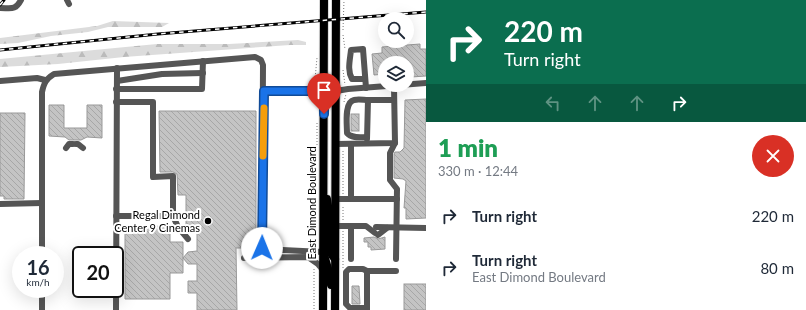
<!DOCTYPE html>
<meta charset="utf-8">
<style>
body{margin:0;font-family:Lato,sans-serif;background:#f2f2f3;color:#1f2937;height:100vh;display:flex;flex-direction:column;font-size:15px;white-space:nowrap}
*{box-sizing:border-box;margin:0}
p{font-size:13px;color:#747a83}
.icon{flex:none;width:22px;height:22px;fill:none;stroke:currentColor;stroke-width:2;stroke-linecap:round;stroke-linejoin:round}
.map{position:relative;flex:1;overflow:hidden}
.panel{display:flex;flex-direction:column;background:#fff;width:380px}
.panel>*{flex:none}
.guide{background:#0b6e4f;color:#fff;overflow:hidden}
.controls{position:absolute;left:378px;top:12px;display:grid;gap:8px}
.controls a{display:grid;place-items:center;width:36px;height:36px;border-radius:50%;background:#fff;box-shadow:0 4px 16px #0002;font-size:20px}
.speed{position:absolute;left:12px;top:246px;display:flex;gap:8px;font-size:20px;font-weight:700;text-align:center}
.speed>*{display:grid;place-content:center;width:52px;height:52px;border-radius:50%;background:#fff;box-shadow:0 4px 16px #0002;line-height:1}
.speed small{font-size:10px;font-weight:400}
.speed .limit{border:2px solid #111;border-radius:6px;background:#fff;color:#111}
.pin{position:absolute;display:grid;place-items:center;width:34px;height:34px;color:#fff;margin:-41px -17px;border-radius:50% 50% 50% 0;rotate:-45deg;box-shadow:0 0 4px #0007}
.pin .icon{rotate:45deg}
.me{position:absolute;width:44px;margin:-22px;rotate:1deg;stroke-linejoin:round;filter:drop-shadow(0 0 3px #0008)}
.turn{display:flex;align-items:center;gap:14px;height:84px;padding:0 12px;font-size:18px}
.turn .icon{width:52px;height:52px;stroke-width:2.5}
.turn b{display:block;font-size:28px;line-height:34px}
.lanes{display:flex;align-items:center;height:38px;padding:0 12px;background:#0003;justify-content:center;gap:20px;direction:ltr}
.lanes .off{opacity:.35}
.round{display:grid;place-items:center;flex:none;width:42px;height:42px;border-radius:21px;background:#f2f2f3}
.summary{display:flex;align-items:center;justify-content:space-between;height:68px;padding:0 12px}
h1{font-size:24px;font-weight:800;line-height:30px;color:#1e9e55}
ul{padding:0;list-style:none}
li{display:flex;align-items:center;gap:12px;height:52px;padding:0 12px}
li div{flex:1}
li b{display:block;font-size:15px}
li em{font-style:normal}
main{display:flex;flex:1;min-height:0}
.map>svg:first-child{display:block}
.forest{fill:url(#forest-firs)}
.building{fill:url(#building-back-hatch);stroke:#999}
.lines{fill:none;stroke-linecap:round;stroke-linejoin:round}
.major-casing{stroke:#dbdbdb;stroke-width:10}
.path{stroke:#777;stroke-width:1;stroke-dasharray:1 2;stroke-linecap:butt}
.minor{stroke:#555;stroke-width:6}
.major{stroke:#000;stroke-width:8}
.rail-casing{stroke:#000;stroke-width:3}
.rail{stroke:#fff;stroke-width:1.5;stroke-dasharray:4.5;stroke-linecap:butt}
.route-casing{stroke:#114b97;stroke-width:10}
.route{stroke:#1a73e8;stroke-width:7}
.slow{stroke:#f59e0b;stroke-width:7}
.poi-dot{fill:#000;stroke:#fff;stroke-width:1.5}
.labels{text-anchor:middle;stroke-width:4;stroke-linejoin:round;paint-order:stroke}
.street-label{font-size:11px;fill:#000;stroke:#fff}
.poi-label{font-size:11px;fill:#000;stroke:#fff;text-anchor:end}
</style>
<main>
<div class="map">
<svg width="426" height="310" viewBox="0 0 426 310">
<defs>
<pattern id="forest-firs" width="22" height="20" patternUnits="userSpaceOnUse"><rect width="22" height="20" fill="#dcdcdc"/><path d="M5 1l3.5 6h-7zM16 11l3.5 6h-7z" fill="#bbb"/></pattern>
<pattern id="building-back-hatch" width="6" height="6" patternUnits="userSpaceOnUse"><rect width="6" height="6" fill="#c4c4c4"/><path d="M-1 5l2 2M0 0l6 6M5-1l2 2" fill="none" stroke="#a7a7a7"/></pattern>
</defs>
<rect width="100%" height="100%" fill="#fff"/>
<g class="forest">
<path d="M113,21L169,23L162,27H108L88,32L51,36L18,43L0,44V38L97,26Z"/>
<path d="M298,40L306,42V45H290L124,57L58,64L0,67V59L157,44H229Z"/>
</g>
<g class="building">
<path d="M420,44V49H426V76L411,77V72L407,73V63H385V74L374,75L372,54L382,53V47Z"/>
<path d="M426,99V218L406,219V208H404L406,181L403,179L394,178V154L395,152H400L404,148L405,100Z"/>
<path d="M49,105H64V128H87V105H102V138L87,137L81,140H69L65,137L49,136Z"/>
<path d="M159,111H256V248H236L237,310H197V293H188V281H197V264H188L183,258V273H170V299H125V227L170,226V242H183V258L188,252L197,251V232H194V225H186V195H178L177,174L173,172H160Z"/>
<path d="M0,113H25L24,199H4V196H0Z"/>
<rect x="351" y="114" width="8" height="17"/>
<path d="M374,237L378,239L385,237V249L371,250V247H368V242H364V238Z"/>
<rect x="404" y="284" width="22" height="26"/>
<path d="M352,286H359L360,304H352Z"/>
</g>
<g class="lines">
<g class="major-casing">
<g id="major">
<path d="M327,199L329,212V251L335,259"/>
<path d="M325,258L329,272L331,285"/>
<path d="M323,310L324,0"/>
<path d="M335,310L336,0"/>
</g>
</g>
<g class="path">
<path d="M343,30L344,0"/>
<path d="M343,35L345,49"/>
<path d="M343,70L345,85"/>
<path d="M316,86L315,79L317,58"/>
<path d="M344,102L346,94"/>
<path d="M317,123V152"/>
<path d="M343,194V149"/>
<path d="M343,220V205"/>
<path d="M343,231V268"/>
<path d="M314,269V310"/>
</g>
<g class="minor">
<path d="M67,0L69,4"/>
<path d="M0,8C11,8 15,11 21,0"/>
<path d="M365,79H352C347,70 350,60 351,50L363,49L366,88"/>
<path d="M0,81L37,78L45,80"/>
<path d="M117,81L162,74L203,73"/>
<path d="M116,89H202L203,61"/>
<path d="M264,91H324"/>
<path d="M336,91L348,89L426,83"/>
<path d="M367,137C361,137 352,139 347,133C347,125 344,102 354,100C358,99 364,100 368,100"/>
<path d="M367,139L368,100H394"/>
<path d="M395,143L390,153V180L397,189L396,259"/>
<path d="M76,144H78L83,148"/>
<path d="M336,144L395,143L394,87"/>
<path d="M66,148L69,144H73"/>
<path d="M336,199H351V144"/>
<path d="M351,199H397"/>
<path d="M0,204L42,203"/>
<path d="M116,216H173V176L153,177V102H116"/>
<path d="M173,216L178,227L188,239"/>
<path d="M336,226H351V259"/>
<path d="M351,226H366L375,233"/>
<path d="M376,227L426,228"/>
<path d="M378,235L387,228"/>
<path d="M42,255V92C44,83 46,79 54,74L255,57L261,60L263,65L262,249L323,252"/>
<path d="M244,258L308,257L318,264L323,270"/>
<path d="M367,308H350L346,304V272L349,269H363L367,271"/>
<path d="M42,310V289"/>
<path d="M116,310L117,68"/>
<path d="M367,310V271H396"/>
</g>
<use href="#major" class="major"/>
<g class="rail-casing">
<g id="rail">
<path d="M0,5L4,0"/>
<path d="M0,50L158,34L426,12"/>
</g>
</g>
<use href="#rail" class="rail"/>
</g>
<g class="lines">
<g class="route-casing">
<path id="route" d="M262,248L264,91H324V114"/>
</g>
<use href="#route" class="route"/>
<path class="slow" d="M263,156L264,108"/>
</g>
<circle class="poi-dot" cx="208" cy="221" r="4"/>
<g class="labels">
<g class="street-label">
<text transform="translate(312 203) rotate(-90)" y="4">East Dimond Boulevard</text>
</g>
<g class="poi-label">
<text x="200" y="219">Regal Dimond<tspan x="200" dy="13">Center 9 Cinemas</tspan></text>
</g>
</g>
</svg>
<div class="controls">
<a><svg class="icon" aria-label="search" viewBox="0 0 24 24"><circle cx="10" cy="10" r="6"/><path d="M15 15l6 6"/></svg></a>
<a><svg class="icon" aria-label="layers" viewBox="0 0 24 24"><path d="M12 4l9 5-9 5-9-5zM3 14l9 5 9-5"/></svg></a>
</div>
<div class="speed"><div>16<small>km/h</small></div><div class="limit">20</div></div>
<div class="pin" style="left:324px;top:114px;background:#d93025"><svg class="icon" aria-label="arrive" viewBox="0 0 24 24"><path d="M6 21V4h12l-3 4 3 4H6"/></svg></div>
<svg class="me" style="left:262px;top:248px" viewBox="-20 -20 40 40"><circle r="19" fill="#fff"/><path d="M0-13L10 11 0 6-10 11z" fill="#1a73e8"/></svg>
</div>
<section class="panel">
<div class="guide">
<div class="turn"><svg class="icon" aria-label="right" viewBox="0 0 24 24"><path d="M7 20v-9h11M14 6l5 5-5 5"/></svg><div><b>220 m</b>Turn right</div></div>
<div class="lanes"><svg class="icon off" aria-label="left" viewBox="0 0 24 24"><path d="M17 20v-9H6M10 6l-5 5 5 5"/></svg><svg class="icon off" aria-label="ahead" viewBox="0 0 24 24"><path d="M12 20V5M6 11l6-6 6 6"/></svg><svg class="icon off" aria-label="ahead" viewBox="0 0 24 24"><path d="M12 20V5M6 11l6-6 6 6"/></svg><svg class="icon" aria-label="right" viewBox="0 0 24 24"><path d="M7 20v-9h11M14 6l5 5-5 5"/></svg></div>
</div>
<div class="summary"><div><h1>1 min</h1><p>330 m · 12:44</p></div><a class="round" style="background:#d93025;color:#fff"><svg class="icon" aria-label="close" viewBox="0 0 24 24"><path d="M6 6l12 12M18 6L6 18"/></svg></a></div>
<ul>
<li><svg class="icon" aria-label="right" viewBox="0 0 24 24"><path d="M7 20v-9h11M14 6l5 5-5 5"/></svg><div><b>Turn right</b></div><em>220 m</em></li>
<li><svg class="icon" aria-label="right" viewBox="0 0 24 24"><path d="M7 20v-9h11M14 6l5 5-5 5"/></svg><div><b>Turn right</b><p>East Dimond Boulevard</p></div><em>80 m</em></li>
</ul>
</section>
</main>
